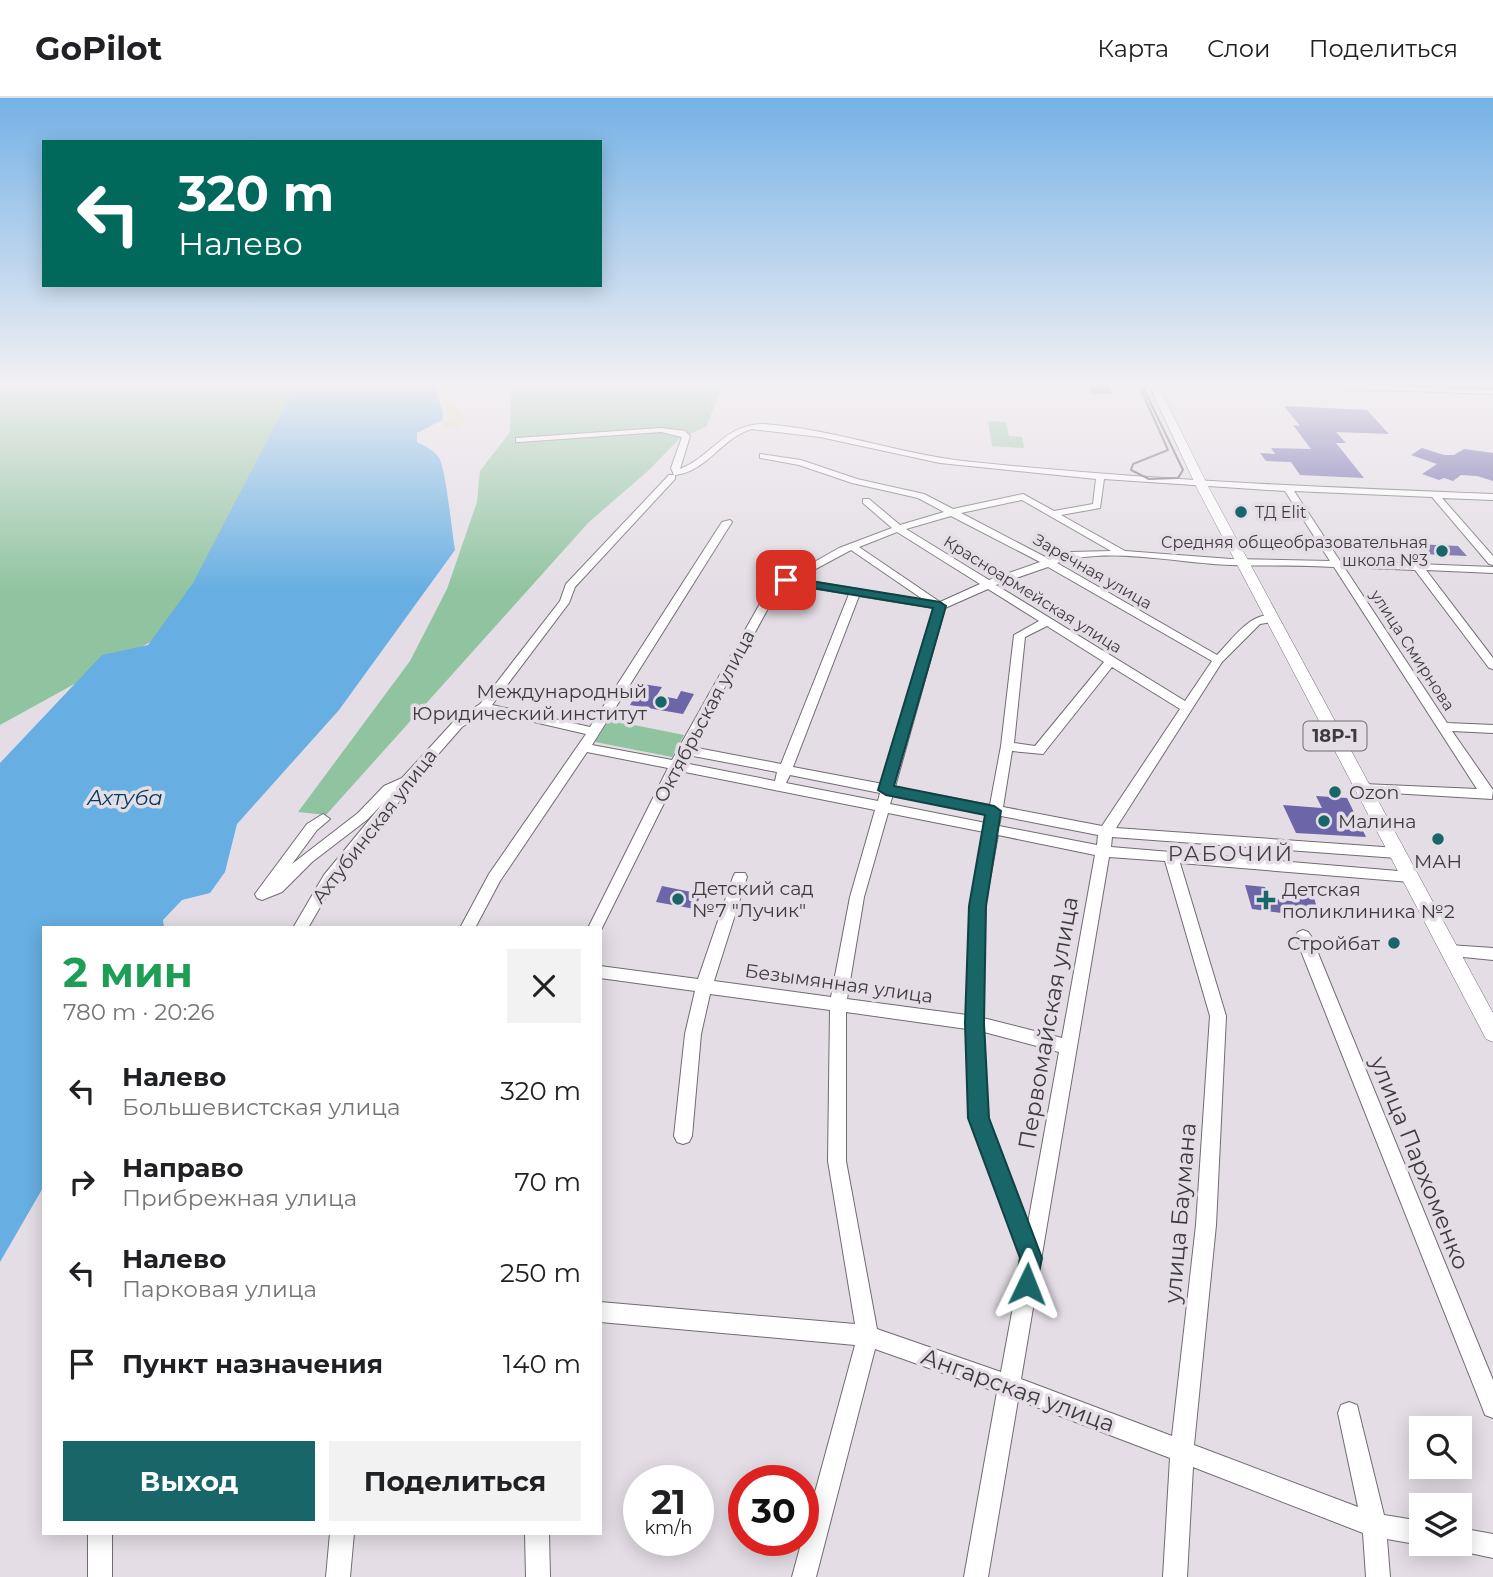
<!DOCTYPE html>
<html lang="ru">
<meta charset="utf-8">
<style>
body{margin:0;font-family:Montserrat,sans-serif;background:#f2f2f2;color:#202124;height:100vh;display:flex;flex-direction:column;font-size:26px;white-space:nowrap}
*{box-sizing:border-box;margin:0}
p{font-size:23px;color:#757577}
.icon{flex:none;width:38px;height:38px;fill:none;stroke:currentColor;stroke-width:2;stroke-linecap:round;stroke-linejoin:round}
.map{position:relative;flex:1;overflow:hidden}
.panel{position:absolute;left:42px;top:828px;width:560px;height:609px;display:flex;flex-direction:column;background:#fff;border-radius:0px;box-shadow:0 4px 18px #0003}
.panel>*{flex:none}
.banner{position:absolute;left:42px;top:42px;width:560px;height:147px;border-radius:0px;box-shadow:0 4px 18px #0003;background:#00695c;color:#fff;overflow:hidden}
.tools{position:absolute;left:1409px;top:1318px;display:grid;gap:14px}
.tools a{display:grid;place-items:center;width:63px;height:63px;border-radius:0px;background:#fff;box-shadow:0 4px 18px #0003;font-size:35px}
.speed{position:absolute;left:623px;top:1367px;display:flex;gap:14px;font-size:35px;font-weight:700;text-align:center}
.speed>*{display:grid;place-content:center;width:91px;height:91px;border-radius:50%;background:#fff;box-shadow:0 4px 18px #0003;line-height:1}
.speed small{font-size:18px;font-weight:400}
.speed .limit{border:10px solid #d22;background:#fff;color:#111}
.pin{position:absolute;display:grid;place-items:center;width:60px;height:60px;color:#fff;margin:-30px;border-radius:14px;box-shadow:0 4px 10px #0006}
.me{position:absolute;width:77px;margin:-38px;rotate:2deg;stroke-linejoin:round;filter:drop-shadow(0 0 5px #0008)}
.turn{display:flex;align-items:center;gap:24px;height:147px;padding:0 21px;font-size:32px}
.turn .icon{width:91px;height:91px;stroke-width:2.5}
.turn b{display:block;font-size:49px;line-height:60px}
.round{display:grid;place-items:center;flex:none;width:74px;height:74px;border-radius:0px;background:#f2f2f2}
.headline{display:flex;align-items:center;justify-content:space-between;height:119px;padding:0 21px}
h1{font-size:42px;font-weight:700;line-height:52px;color:#1e9e55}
.action{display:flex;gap:14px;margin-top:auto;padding:14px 21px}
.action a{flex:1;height:80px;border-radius:0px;background:#186668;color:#fff;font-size:28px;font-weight:700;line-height:80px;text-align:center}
.action a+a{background:#f2f2f2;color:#202124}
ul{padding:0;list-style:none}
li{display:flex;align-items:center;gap:21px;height:91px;padding:0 21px}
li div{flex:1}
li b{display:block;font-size:26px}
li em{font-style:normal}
header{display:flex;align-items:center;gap:42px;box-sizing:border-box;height:98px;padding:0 35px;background:#fff;border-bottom:2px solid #e0e0e0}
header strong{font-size:33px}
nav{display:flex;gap:38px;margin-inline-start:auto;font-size:24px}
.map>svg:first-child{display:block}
.green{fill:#90c4a0}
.sand{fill:#e0d6b2}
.water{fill:#67afe2}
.building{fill:#6c65a8}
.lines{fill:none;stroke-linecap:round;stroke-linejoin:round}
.minor-casing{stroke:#716b72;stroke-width:2}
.major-casing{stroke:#716b72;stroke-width:1}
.minor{fill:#fff;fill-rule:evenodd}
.major{fill:#fff;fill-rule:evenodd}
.tram{stroke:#666267;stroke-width:2}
.route{fill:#186668;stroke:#104244;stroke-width:2}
.poi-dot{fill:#186668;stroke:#e4dde5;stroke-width:2.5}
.labels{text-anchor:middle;stroke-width:7;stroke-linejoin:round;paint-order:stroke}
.far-poi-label{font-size:16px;fill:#3d3b3e;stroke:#e4dde5;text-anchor:start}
.far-street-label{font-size:16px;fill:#3d3b3e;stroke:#e4dde5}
.shield{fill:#e4dde5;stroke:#6f6c70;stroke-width:2}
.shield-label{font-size:18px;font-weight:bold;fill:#3d3b3e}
.poi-label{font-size:19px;fill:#3d3b3e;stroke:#e4dde5;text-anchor:start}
.street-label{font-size:19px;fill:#3d3b3e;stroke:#e4dde5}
.water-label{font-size:21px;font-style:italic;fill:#003c5e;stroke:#e4dde5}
.neighbourhood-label{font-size:21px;letter-spacing:2px;fill:#443e45;stroke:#e4dde5}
.near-street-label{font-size:23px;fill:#3d3b3e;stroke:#e4dde5}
</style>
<header>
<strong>GoPilot</strong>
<nav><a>Карта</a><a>Слои</a><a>Поделиться</a></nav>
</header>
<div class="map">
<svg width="1493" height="1479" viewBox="0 0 1493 1479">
<rect width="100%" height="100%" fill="#e4dde5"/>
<g class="green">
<path d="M0,285H304L183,526L0,627Z"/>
<path d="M511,285H724L706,329L680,340L650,371L588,425L326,717L298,714L410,563L447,491L477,404L480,373L510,334Z"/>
<path d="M988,323L1006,324L1009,338L1022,339L1024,350L992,348Z"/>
<path d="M609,622L684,637L672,659L595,644Z"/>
</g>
<path class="sand" d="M441,285H454C446,310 459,305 466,323L454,331L442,328L450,320L441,296Z"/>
<path class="water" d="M297,285H434L443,316L442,322L417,335V344C425,348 434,352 439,360C446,371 452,435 455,452L339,612L237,726L225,774L210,795L182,802L163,822L164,829L44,830V1088L0,1164V665L102,557L148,547L193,485Z"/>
<g class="building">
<path d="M1087,285H1108L1113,296H1091Z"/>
<path d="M1284,308L1367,312L1389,336L1336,334L1346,345H1336L1364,380L1300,377L1291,364L1266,363L1260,355L1275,356L1271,350L1311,351L1293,327L1300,328Z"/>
<path d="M1422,350L1444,357H1454L1464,351L1493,355V383L1477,378L1461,377L1453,383L1444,380L1439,382L1422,376L1437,366L1411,357Z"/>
<path d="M1415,446L1458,448L1467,458L1423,456Z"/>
<path d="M642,586L662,589L657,597L677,601L681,593L694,596L683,616L630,607Z"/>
<path d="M1316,698L1347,700L1366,739L1296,735L1283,707L1322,710Z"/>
<path d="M1245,787L1265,789L1268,800L1297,804L1293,791L1312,793L1320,820L1252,811Z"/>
<path d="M662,788L701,796L695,811L656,804Z"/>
</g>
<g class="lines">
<g class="minor-casing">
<g id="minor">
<path d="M1332,285L1493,292V296L1349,291Z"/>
<path d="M764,326C832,331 896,355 963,363C1139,382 1316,389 1493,396V402L1442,400L1493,458V467L1489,466L1432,399L1294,393L1340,463L1493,469V475L1426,472L1493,560V571L1489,570L1415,472L1344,469L1447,625L1493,627V635L1452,633L1493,692L1492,701L1358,693L1356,690L1363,686L1477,691L1334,469C1299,467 1265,468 1230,467C1178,465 1105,448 1057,465L1217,557C1231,543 1256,506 1278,521L1277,523L1260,526L1222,564L1116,730L1397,750L1404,755L1397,760L1112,739L1111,749L1410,774L1415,775L1417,779L1415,783L1410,784L1180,765L1226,918L1216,1127L1194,1347L1358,1409L1338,1315L1341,1307L1349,1304L1357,1307L1384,1417L1421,1423V1446H1425L1421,1447L1387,1441L1390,1479H1366L1363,1435L1193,1369L1187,1479H1163L1170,1360L1018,1302L988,1479H964L997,1294L875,1251L816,1479H792L855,1247L600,1224V1204L855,1226L828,1063L830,912L710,896L701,936L692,1038L689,1044L683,1046L677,1044L674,1038L685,936L695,893L600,880V868L698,881L733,779L735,775H745L747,779L714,883L831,899L850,799L875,712L680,673L600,834V830H588L668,670L587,654L500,783L475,830H460L489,776L586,636L486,613L462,629L413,685L374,737L334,785L308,830H293L324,777L384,704L368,721L312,764L282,794L262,802L257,800L255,796L307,726L323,716L330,721L317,732L292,766L358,715L384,688L402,680L454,623L480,606L560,503L566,486L669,377H674L671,370L682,339L661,334L519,344H516V340L661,330L685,333L690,338L680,371C713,358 724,326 764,326ZM752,331L820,339L940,365L1096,381L1093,406L1054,413L1023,396L953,411L924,396L857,381L801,362L760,356V360L799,367L852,385L918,400L944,414L900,427L869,401H863V405L892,430L839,450L786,480L775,479L672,662L592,647L732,424L730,422L722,424L590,629L492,607L569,505L575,489L675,381V377C707,374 722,339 752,331ZM1104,381L1285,393L1330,463L1231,461L1125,453L1061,417L1100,410ZM1022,402L1111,453L1071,454L1049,461L961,415ZM951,418L1040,464L989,482L906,431ZM897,434L980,486L940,504L859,449ZM851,452L924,502L797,481ZM1048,469L1212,563L1185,603L996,487ZM782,485L849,496L781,666L692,649ZM988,491L1039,523L1014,537L1001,648L990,707L895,689L945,510ZM859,498L934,510L883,686L793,669ZM1047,528L1104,564L1035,648L1014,645L1025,539ZM1112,569L1180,611L1102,728L1003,709L1012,653L1043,656ZM688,657L777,674L775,683L684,665ZM790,677L880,695L878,703L786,685ZM893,697L988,716L986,725L890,706ZM888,715L984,734L971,808L967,917L847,901L864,799ZM1001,718L1098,737L1097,747L999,728ZM998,737L1095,757L1062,940L983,920L985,808ZM1109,759L1165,763L1210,918L1196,1127L1172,1338L1021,1281ZM846,914L967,931L970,1020L1022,1160L1001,1274L877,1231L846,1063ZM984,934L1059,954L1028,1125L988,1020Z"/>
<path d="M1303,832L1308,834L1311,838L1493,1282V1320L1485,1317L1482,1309L1295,838L1298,834Z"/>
<path d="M1449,847L1493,850V862L1443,857L1441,853L1443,849Z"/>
<path d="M1460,1430L1493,1436V1460L1451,1451L1449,1446H1460Z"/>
<rect x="88" y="1435" width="24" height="44"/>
<path d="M330,1435H354L350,1479H326Z"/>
<path d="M525,1435H549L550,1479H526Z"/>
</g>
</g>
<g class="major-casing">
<path id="major" d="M1148,285H1157L1210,392L1493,915V944L1486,941L1198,392Z"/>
</g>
<use href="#minor" class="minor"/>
<use href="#major" class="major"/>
<path class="tram" d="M1138,285L1168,352L1133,366L1131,372L1149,381L1178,380L1183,372L1141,285"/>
</g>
<linearGradient id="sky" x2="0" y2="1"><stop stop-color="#74b2e6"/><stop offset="0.58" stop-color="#f3f0f3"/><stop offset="1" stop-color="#f3f0f3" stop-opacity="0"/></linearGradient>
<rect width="1493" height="493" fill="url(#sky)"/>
<path class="route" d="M786,479L940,504L946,508L894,688L994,708L1001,713L986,808L984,925L989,1020L1042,1160L1035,1194L1027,1197L1018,1194L1015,1186L1020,1160L968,1020L965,925L969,808L985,717L886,697L878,692L933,510L782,485L781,482Z"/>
<g class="poi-dot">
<circle cx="1241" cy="414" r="7"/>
<circle cx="1442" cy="453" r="7"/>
<circle cx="661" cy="604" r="7"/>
<circle cx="1335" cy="694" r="7"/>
<circle cx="1324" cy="723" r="7"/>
<circle cx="1438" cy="741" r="7"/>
<circle cx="678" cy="801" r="7"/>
<path d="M1262.5 791.5h7v7h7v7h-7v7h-7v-7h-7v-7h7z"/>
<circle cx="1394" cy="845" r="7"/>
</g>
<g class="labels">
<g class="far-poi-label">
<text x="1255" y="420">ТД Elit</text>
<text x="1428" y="450" text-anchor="end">Средняя общеобразовательная<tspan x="1428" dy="18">школа №3</tspan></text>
</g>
<g class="far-street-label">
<text transform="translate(1093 473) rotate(30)" y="6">Заречная улица</text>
<text transform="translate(1033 496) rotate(32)" y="6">Красноармейская улица</text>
<text transform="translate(1413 552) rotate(57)" y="6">улица Смирнова</text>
</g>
<rect class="shield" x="1303.5" y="623.5" width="63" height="29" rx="5"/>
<g class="shield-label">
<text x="1335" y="644">18Р-1</text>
</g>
<g class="poi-label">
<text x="647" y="600" text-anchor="end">Международный<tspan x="647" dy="22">Юридический институт</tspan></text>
<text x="1349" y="701">Ozon</text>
<text x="1338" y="730">Малина</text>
<text x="1438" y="770" text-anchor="middle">МАН</text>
<text x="692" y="797">Детский сад<tspan x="692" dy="22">№7 "Лучик"</tspan></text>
<text x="1282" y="798">Детская<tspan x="1282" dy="22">поликлиника №2</tspan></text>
<text x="1380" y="852" text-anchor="end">Стройбат</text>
</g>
<g class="street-label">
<text transform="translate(704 618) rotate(-62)" y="7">Октябрьская улица</text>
<text transform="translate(374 728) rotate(-52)" y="7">Ахтубинская улица</text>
<text transform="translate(839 885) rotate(8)" y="7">Безымянная улица</text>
</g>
<g class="water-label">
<text x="125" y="707">Ахтуба</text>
</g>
<g class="neighbourhood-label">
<text x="1231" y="763">РАБОЧИЙ</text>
</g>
<g class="near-street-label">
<text transform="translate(1048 925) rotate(-80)" y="8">Первомайская улица</text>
<text transform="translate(1420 1065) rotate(68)" y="8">улица Пархоменко</text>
<text transform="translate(1180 1115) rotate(-85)" y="8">улица Баумана</text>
<text transform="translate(1018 1292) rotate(20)" y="8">Ангарская улица</text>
</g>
</g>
</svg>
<div class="tools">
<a><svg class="icon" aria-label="search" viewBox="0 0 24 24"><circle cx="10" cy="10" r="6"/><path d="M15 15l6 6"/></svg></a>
<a><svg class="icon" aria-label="layers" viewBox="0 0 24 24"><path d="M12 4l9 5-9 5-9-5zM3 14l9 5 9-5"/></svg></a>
</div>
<div class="speed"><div>21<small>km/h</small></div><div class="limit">30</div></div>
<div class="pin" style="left:786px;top:482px;background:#d93025"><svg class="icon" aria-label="arrive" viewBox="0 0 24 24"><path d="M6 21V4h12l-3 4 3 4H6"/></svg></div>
<svg class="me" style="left:1027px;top:1186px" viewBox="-20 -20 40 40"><path d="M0-17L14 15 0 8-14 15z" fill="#186668" stroke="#fff" stroke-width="4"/></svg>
<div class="banner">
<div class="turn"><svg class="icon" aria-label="left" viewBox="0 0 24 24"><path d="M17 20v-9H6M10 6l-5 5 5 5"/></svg><div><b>320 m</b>Налево</div></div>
</div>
<section class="panel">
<div class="headline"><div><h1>2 мин</h1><p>780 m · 20:26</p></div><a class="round"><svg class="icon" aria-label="close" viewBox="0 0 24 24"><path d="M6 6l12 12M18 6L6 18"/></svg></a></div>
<ul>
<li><svg class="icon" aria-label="left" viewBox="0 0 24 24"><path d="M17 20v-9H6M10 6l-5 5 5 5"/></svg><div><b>Налево</b><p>Большевистская улица</p></div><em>320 m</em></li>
<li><svg class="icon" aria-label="right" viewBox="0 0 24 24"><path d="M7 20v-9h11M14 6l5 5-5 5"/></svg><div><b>Направо</b><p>Прибрежная улица</p></div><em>70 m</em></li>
<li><svg class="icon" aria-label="left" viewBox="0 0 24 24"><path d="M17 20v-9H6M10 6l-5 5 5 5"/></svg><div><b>Налево</b><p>Парковая улица</p></div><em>250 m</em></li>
<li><svg class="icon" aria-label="arrive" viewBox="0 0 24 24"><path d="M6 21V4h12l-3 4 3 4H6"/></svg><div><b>Пункт назначения</b></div><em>140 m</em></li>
</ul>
<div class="action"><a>Выход</a><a>Поделиться</a></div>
</section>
</div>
